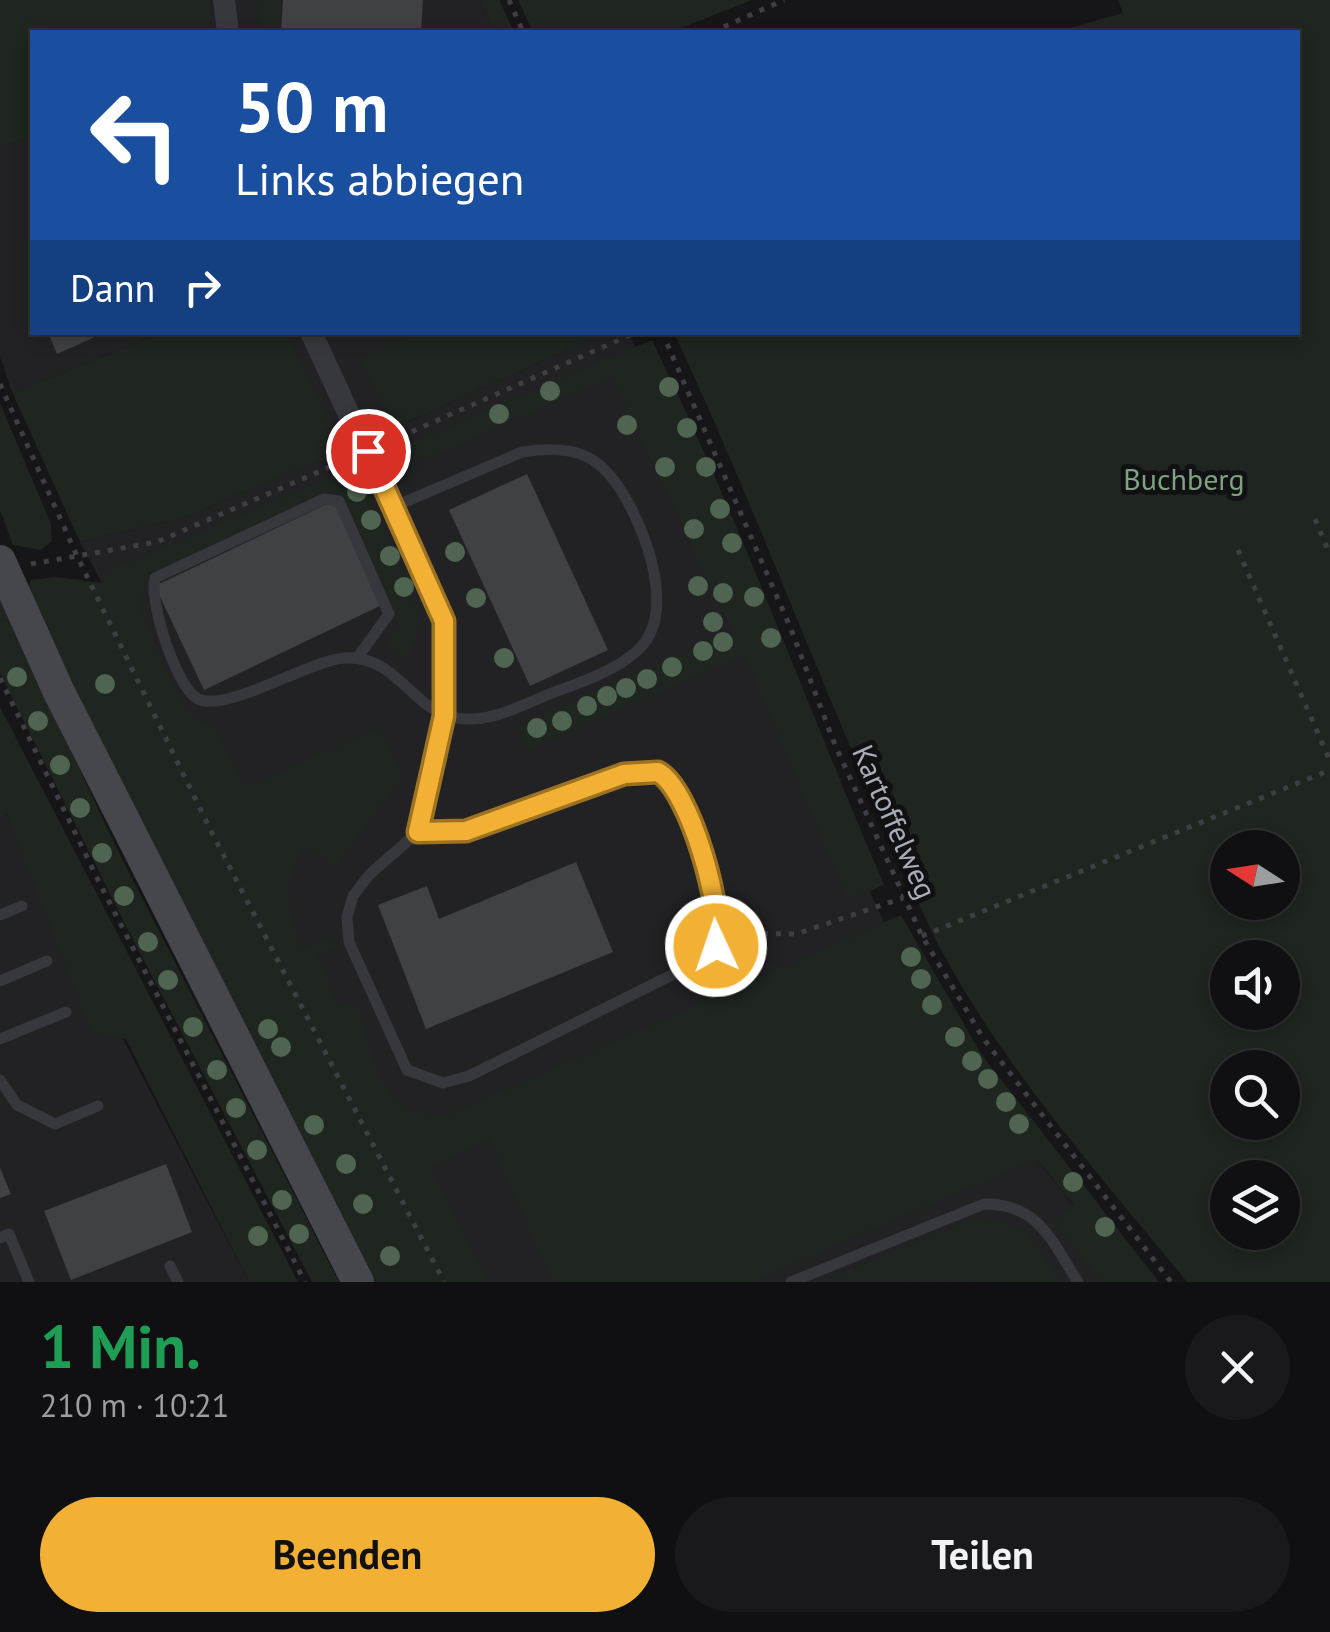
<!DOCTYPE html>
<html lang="de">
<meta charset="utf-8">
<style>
body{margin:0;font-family:"PT Sans",sans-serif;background:#19191b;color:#f1f3f6;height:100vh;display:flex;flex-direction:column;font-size:38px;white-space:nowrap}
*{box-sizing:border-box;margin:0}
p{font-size:32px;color:#9c9d9f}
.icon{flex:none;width:55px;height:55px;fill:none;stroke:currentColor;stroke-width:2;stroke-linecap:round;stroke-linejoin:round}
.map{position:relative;height:1282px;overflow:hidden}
.drawer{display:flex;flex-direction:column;background:#101012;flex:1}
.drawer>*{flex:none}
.banner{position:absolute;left:30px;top:30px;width:1270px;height:305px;border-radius:0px;box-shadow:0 5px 15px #0003,0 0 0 2px #303032;background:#1a4fa0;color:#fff;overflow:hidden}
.needle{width:65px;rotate:282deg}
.buttons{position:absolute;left:1210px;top:830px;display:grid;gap:20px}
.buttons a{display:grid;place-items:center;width:90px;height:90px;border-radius:50%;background:#101012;box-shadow:0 5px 15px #0003,0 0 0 2px #303032;font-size:50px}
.pin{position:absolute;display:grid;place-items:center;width:85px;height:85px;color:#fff;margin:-42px;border:5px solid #fff;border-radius:50%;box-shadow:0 2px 10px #0007}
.me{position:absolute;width:110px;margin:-55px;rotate:357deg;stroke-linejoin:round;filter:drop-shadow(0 0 8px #0008)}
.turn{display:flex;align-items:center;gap:35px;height:210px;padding:0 40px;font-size:45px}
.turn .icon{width:130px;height:130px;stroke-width:2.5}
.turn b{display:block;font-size:70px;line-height:85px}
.then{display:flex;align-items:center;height:95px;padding:0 40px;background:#0003;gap:20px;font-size:38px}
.round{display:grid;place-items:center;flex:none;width:105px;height:105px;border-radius:52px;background:#19191b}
.head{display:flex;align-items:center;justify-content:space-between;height:170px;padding:0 40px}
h1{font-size:60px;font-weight:600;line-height:75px;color:#1e9e55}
.primary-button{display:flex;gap:20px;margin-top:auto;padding:20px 40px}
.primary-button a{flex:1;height:115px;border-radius:60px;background:#f2b134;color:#111;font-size:40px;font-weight:600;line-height:115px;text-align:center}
.primary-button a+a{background:#19191b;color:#f1f3f6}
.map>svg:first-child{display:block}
.built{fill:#222225}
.green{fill:#1e261f;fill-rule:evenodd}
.building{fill:#404145}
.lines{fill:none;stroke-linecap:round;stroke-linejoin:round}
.path{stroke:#3d3f44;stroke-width:5;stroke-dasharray:5 8;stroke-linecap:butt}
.lane{stroke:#37383d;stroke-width:11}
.street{stroke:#37383d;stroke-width:22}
.secondary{stroke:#45474d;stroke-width:32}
.tree{fill:#506452}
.route-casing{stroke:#9d7322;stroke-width:25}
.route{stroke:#f2b134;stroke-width:18}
.labels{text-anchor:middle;stroke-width:10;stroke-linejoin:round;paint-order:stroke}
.park-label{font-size:30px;fill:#7fa381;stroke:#111113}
.street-label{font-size:30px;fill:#a8adb8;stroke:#111113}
</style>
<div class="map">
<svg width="1330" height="1282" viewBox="0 0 1330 1282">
<rect width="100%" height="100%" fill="#161618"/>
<g class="built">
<path d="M210,0H479L494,32H207L212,25Z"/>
<path d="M32,137V332L163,333L12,392L0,357V146Z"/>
<path d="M287,333H449L392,429L605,333H629L806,752L930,1023L1133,1282H467L397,1139L80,542L187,517L342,450Z"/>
<path d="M0,813L6,814L249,1282H0Z"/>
</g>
<g class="green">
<path d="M0,0H210L212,25L207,32H32V137L0,146Z"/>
<path d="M256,0H281L279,32H262Z"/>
<path d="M479,0H499L514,32H494Z"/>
<path d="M518,0H752L671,32H533Z"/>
<path d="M1118,0H1330V1282H1187C1100,1175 1004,1069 939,946C918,906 902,863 883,822C811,660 749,493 674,333L1298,332V32H1056L1123,13ZM1228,848H1282V902H1228ZM1228,958H1282V1012H1228ZM1228,1068H1282V1122H1228ZM1228,1178H1282V1232H1228Z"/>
<path d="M418,332H605V333L392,429L360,359Z"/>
<path d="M163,333H287L343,450L187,517L80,542L12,392Z"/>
<path d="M652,340C739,518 806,703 884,885L848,900L744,655L526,751L515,727L732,632L612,377L409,467L400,448Z"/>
<path d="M0,403L51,524L52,541L41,550L13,545L0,510Z"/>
<path d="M356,466L418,610V629L408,662L392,652L386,637L402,629L337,490L149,574L139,608L185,709L219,733L246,787L381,727L403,777L335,867L305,847C281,884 288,909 302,949L333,935L338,947L318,954L337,1006L356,1002C377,1061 373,1114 448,1115L901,915L982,1055L1159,1282H1101L1054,1222L1074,1206L1037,1159L750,1282H553L489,1139L429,1167L489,1282H372L56,653L28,587L31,580L56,577L102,583L111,570Z"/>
<path d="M0,600L118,851L339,1282H312L127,928L0,673Z"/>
<path d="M0,707L298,1282H249L126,1039L91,1032L7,814L0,813Z"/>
<path d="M993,1217L1026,1232L1062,1282L827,1279L971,1219Z"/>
</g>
<g class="building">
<path d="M283,0H423L421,32H281Z"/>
<path d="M48,332H106L57,354Z"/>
<path d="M527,474L608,650L530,686L449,510Z"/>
<path d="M333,501L382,605L204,690L155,586Z"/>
<path d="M576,862L613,952L426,1029L378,905L427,886L439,919Z"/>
<path d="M166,1164L192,1232L71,1280L44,1211Z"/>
<path d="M0,1168L11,1194L0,1198Z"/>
</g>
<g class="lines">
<g class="path">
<path d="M509,0L523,32"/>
<path d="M712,32L784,0"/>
<path d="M662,332L791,629L835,745L922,936L983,1038L1171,1282"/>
<path d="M0,384L77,556L212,833L444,1282"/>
<path d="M388,442L637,332"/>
<path d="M1315,519L1330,555"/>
<path d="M1238,550L1330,761"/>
<path d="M31,564L157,542L346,460"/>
<path d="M0,678L100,884L305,1282"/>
<path d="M737,933L796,934L903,898"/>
<path d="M922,936L1330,770"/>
</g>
<g class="lane">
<path d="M357,658L389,614L339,501L324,499L155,578C149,602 175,682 195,697C221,717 308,660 345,658C394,655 410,704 448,716C480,726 513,710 542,697C572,685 613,673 637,651C675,617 650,546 631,508C605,457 580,443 522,452L393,507"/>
<path d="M418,832L465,831L624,773L657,772C685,787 721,897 719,929C719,941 714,948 708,957L469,1076L443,1083L407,1070L349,942L347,917L353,896L370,874L418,832L444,716"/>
<path d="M0,915L22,906"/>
<path d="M0,981L47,961"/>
<path d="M0,1039L66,1012"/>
<path d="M0,1080L17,1105L55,1124L98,1106"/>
<path d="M0,1238L9,1234L29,1282"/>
<path d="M170,1266L178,1282"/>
<path d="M791,1282L984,1204C1038,1203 1051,1240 1078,1282"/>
</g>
<g class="street">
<path d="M224,0L228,32"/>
<path d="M311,332L444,621V716"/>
</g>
<path class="secondary" d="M0,561L58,690L358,1282"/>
</g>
<g class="tree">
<circle cx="669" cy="387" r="10"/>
<circle cx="550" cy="391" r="10"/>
<circle cx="499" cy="414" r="10"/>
<circle cx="627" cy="425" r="10"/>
<circle cx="687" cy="428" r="10"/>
<circle cx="665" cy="467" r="10"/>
<circle cx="706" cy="467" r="10"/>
<circle cx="357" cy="492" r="10"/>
<circle cx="720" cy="509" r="10"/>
<circle cx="371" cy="520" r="10"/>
<circle cx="694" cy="529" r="10"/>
<circle cx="732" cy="543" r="10"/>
<circle cx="455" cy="552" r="10"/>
<circle cx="390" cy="556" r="10"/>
<circle cx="698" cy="586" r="10"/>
<circle cx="404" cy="587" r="10"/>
<circle cx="723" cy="593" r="10"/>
<circle cx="754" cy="597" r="10"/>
<circle cx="476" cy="598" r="10"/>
<circle cx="713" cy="622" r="10"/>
<circle cx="771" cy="638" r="10"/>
<circle cx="723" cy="642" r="10"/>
<circle cx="703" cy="651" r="10"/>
<circle cx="504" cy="658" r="10"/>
<circle cx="672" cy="667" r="10"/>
<circle cx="17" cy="677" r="10"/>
<circle cx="647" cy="679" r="10"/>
<circle cx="105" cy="684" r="10"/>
<circle cx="626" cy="688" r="10"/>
<circle cx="607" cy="696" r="10"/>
<circle cx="587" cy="706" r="10"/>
<circle cx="38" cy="721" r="10"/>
<circle cx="562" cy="721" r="10"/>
<circle cx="537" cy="728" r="10"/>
<circle cx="60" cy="765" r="10"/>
<circle cx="80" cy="808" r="10"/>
<circle cx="102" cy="853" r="10"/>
<circle cx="124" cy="896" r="10"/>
<circle cx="148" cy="942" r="10"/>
<circle cx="911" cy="957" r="10"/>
<circle cx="921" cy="979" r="10"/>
<circle cx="168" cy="980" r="10"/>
<circle cx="932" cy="1005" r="10"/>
<circle cx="193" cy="1027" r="10"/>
<circle cx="268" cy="1029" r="10"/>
<circle cx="955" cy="1037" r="10"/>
<circle cx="281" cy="1047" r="10"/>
<circle cx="972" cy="1061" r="10"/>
<circle cx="217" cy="1070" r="10"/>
<circle cx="988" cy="1079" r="10"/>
<circle cx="1006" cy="1102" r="10"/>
<circle cx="236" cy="1108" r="10"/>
<circle cx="1019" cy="1124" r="10"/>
<circle cx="314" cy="1125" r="10"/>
<circle cx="257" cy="1150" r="10"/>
<circle cx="346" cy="1164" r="10"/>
<circle cx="1073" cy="1182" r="10"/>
<circle cx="282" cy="1200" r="10"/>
<circle cx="363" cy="1204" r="10"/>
<circle cx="1105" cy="1227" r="10"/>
<circle cx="299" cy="1234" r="10"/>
<circle cx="258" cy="1236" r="10"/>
<circle cx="390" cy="1256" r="10"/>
</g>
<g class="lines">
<g class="route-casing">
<path id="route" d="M368,451L444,621V716L418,832L466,831L624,774L658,772C690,789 724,911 716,946"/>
</g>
<use href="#route" class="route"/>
</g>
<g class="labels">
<g class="park-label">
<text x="1184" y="490">Buchberg</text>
</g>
<g class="street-label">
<text transform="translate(894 822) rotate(66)" y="10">Kartoffelweg</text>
</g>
</g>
</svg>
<div class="buttons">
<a><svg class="needle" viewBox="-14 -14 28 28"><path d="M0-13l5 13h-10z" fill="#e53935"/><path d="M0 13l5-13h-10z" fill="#9c9d9f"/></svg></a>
<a><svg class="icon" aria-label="sound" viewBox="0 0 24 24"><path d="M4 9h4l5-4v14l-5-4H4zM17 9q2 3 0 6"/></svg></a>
<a><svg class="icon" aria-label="search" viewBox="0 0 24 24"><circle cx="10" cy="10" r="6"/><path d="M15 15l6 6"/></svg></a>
<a><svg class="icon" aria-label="layers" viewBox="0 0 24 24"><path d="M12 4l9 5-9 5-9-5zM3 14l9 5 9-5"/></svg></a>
</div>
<div class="pin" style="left:368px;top:451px;background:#d93025"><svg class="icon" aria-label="arrive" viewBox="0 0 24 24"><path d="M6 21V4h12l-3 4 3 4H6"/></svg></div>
<svg class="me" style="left:716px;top:946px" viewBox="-20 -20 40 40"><circle r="17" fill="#f2b134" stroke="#fff" stroke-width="3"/><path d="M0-11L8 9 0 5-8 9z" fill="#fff"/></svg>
<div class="banner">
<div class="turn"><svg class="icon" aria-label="left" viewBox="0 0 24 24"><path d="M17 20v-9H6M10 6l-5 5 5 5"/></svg><div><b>50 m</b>Links abbiegen</div></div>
<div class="then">Dann<svg class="icon" aria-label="right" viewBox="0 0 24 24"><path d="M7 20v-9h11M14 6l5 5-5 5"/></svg></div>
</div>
</div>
<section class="drawer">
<div class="head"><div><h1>1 Min.</h1><p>210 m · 10:21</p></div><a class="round"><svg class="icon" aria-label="close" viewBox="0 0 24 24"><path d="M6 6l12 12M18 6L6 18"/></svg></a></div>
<div class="primary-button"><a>Beenden</a><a>Teilen</a></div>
</section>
